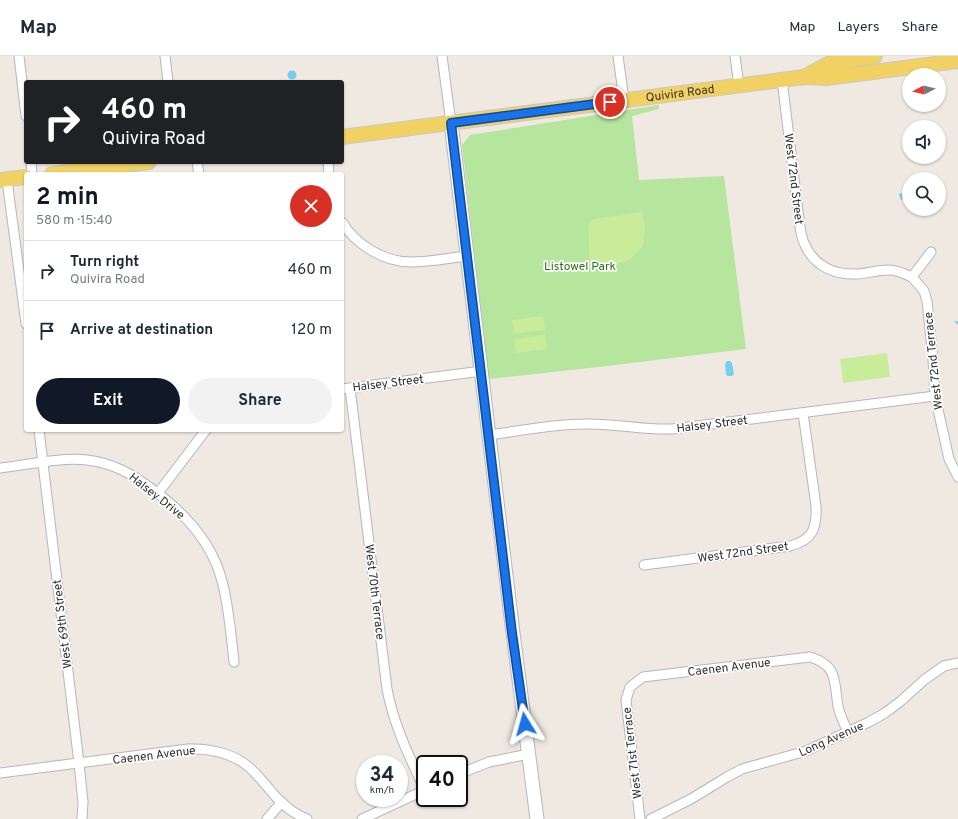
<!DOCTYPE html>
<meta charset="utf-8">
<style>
body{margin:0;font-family:Overpass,sans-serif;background:#f2f2f3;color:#1f2937;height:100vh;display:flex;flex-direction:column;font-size:15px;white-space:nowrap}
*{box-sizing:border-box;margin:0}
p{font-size:13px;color:#747a83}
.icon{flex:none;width:22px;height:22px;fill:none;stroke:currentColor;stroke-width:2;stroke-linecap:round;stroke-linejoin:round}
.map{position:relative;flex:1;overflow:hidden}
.side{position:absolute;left:24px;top:116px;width:320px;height:260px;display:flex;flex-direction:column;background:#fff;border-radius:4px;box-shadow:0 1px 3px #0004}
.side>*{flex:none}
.banner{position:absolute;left:24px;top:24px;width:320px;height:84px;border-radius:4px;box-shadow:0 1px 3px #0004;background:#202124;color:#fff;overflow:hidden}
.needle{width:26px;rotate:263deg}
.buttons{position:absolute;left:902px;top:12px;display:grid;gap:8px}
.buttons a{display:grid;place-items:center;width:44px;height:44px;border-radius:50%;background:#fff;box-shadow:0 1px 3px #0004;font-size:20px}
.speed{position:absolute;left:356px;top:699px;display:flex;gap:8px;font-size:20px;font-weight:700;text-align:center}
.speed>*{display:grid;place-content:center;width:52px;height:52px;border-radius:50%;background:#fff;box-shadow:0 1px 3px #0004;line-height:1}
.speed small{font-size:10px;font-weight:400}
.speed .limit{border:2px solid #111;border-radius:6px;background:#fff;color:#111}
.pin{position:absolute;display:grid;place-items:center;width:34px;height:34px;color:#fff;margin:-17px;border:2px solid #fff;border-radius:50%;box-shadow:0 1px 4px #0007}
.me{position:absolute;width:44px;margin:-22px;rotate:352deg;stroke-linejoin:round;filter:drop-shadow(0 0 3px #0008)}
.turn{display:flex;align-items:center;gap:14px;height:84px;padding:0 12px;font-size:18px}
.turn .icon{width:52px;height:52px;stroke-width:2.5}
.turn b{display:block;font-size:28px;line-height:34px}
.round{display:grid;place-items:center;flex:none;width:42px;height:42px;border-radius:21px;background:#f2f2f3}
.summary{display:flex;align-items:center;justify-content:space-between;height:68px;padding:0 12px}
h1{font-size:24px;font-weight:700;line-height:30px;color:#111827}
.primary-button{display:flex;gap:8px;margin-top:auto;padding:8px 12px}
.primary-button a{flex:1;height:46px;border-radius:24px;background:#111827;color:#fff;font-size:16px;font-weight:700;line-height:46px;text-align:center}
.primary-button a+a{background:#f2f2f3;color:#1f2937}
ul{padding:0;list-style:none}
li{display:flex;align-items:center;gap:12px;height:60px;padding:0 12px;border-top:1px solid #e0e1e3}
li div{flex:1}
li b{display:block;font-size:15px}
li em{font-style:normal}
header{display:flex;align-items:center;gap:24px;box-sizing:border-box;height:56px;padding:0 20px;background:#fff;border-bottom:1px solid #e0e1e3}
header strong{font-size:19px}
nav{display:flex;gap:22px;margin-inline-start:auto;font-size:14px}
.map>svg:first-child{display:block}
.green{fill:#b6e59e}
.pitch{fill:#c9ec9a}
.water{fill:#75cff0}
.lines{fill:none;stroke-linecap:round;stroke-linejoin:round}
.stream{stroke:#75cff0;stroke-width:2.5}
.street-casing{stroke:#b4b7c1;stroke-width:11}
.secondary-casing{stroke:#b4b7c1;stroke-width:15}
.primary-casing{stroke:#c9c9c9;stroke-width:16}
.street{stroke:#fff;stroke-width:9}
.secondary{stroke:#fff;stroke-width:13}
.primary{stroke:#f2d163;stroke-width:14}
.route-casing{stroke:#114b97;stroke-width:10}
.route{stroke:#1a73e8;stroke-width:7}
.labels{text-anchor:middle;stroke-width:3.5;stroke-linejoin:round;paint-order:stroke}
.street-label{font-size:12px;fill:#2e2e2e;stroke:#fff}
.park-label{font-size:12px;fill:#2c6e1b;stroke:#fff}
</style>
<header>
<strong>Map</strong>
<nav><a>Map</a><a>Layers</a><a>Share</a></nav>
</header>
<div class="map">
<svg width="958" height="763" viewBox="0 0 958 763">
<rect width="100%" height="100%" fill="#efe9e1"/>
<path class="green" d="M659,49V53L632,60L639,124L724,120L746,293L607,310L489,323L462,89L470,79Z"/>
<g class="pitch">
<path d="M642,156L645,171L643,190L630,204L614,209L590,207L588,169L593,163Z"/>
<path d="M543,260L545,274L514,278L512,264Z"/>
<path d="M545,279L547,293L516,297L514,283Z"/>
<path d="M887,297L890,321L843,327L840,303Z"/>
</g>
<g class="water">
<circle cx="292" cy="19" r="4.5"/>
<path d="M909,134V142L901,144L899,138Z"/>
<path d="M727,305H730L732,307L734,318L732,320H728L726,319L725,308Z"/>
</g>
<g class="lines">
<path class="stream" d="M956,266L958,267"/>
<g class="street-casing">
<g id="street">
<path d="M19,0L26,60"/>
<path d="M165,0L168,26"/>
<path d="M442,0L451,67"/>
<path d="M618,0L624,44"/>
<path d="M735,0L739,30"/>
<path d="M782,24L800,171C801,177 802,184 805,189C815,211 835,219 858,218C868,217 879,214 889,214C897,214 905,218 912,221"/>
<path d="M31,106L32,118"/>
<path d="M197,106L199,118"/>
<path d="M328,106L329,118"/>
<path d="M7,124L26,268"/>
<path d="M342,166C356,189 384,206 411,206C430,206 449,202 467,200"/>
<path d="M931,196L912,221L924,235L927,245L933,303L935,340L949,403L958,421"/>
<path d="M350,332L387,633C394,670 409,700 425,734"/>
<path d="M342,333L482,315"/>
<path d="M39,374L79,707L83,746L82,763"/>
<path d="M489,379C520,375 552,368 584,368C613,367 642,374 672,373L935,340"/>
<path d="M0,412C28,409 59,401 87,404C113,407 132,418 152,433C185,457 212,486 222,525C229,551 231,579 234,606"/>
<path d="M158,437L206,374"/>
<path d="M644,509L790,490C813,484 817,472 816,450L803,357"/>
<path d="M0,717L188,693C212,692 237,698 254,716C262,724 269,733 277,742C286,751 295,759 307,763"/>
<path d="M459,718L489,706L529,698"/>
<path d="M267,763L282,746"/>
<path d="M362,763L425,734"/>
<path d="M640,763L626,644L630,631L643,621L810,601C838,609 834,626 838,650C840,659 844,668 848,676"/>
<path d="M651,763L691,743L727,721L742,713L806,695L869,666L885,657L901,645L924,624L944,610L958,607"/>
</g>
</g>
<g class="secondary-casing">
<path id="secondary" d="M451,67L513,577L537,763"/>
</g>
<g class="primary-casing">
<g id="primary">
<path d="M804,21L828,8L875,0"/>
<path id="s1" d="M342,81L804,21L827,22L958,5"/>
<path d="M52,118L149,106"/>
<path d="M0,124L26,121"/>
</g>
</g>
<use href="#street" class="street"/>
<use href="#secondary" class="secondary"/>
<use href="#primary" class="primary"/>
</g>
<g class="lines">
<g class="route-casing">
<path id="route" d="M525,668L512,577L451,67L610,46"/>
</g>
<use href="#route" class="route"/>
</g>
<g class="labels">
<g class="street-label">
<text dy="4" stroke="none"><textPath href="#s1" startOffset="341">Quivira Road</textPath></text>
<text transform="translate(794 123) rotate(83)" y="4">West 72nd Street</text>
<text transform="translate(933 305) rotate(-96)" y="4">West 72nd Terrace</text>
<text transform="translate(388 327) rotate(-7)" y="4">Halsey Street</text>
<text transform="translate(712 368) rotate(-7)" y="4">Halsey Street</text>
<text transform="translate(157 440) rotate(38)" y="4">Halsey Drive</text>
<text transform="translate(743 496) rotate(-8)" y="4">West 72nd Street</text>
<text transform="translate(375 536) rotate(83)" y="4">West 70th Terrace</text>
<text transform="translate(62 568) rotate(-97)" y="4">West 69th Street</text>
<text transform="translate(729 611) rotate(-7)" y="4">Caenen Avenue</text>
<text transform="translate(831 683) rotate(-24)" y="4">Long Avenue</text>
<text transform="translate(632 697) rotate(-97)" y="4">West 71st Terrace</text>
<text transform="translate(154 699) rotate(-7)" y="4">Caenen Avenue</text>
</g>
<g class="park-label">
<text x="580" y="214">Listowel Park</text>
</g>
</g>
</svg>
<div class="buttons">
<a><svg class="needle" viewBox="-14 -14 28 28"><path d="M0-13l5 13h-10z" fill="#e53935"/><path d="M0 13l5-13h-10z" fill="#747a83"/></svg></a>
<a><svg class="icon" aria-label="sound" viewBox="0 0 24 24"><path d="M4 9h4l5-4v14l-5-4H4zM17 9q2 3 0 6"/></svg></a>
<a><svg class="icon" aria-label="search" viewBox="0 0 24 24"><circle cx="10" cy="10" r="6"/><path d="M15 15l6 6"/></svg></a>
</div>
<div class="speed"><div>34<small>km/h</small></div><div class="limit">40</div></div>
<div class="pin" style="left:610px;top:46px;background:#d93025"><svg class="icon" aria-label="arrive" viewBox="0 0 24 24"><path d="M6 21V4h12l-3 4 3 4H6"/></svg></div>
<svg class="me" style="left:525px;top:668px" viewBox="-20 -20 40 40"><path d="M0-17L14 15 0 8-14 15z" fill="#1a73e8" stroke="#fff" stroke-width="4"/></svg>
<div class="banner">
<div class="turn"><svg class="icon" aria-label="right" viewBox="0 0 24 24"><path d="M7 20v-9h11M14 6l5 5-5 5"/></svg><div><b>460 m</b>Quivira Road</div></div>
</div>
<section class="side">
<div class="summary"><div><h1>2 min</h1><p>580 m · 15:40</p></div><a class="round" style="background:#d93025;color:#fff"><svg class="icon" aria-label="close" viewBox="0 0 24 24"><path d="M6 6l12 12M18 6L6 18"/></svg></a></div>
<ul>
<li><svg class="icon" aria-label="right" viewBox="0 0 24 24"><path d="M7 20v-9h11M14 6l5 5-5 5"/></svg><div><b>Turn right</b><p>Quivira Road</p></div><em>460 m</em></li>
<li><svg class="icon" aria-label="arrive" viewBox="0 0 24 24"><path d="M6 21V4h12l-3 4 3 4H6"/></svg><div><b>Arrive at destination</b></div><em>120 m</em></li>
</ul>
<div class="primary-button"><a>Exit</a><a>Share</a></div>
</section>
</div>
